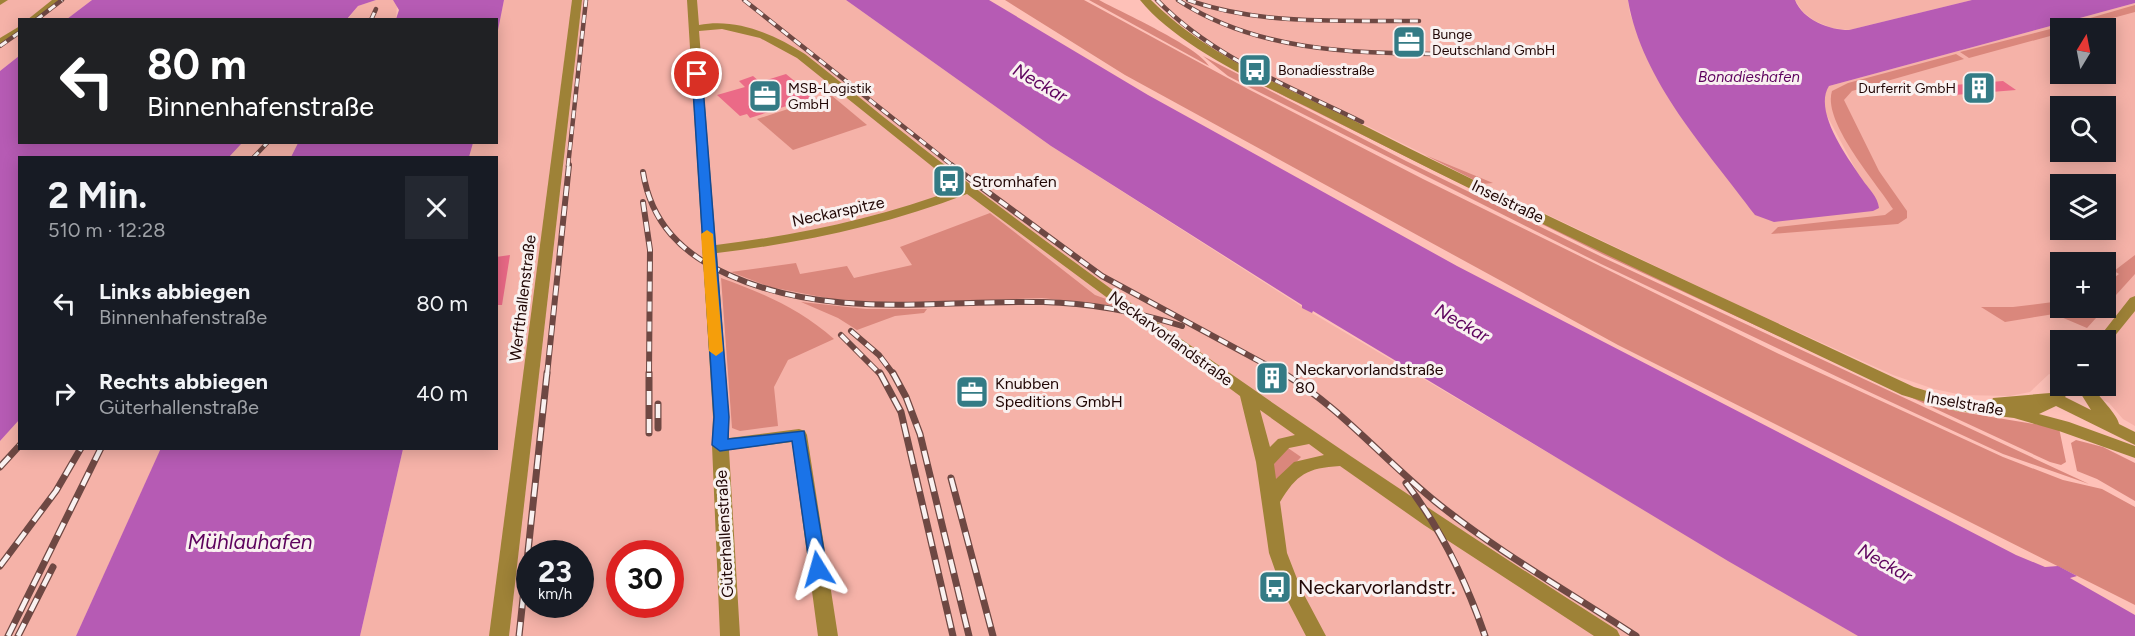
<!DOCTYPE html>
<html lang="de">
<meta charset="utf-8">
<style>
body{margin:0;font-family:Figtree,sans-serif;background:#242831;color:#f1f3f6;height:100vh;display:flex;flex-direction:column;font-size:22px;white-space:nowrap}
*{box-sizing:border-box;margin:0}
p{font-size:20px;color:#9ea1a6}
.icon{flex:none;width:33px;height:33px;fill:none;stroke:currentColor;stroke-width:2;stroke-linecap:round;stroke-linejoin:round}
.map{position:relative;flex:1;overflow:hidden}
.sheet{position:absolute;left:18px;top:156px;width:480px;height:294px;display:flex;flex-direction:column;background:#171b24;border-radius:0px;box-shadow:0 3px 15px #0003}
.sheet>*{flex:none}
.guide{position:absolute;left:18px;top:18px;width:480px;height:126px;border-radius:0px;box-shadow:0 3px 15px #0003;background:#202124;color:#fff;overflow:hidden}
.needle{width:39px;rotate:10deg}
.fabs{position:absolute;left:2050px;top:18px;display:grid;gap:12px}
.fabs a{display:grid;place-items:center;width:66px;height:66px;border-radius:0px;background:#171b24;box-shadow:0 3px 15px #0003;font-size:30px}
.speed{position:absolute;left:516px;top:540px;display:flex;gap:12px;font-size:30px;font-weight:700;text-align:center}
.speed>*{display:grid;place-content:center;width:78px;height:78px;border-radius:50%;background:#171b24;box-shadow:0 3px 15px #0003;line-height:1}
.speed small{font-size:15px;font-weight:400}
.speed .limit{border:9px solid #d22;background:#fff;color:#111}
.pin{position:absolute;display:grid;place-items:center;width:51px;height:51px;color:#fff;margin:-26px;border:3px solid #fff;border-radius:50%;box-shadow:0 2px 6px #0007}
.me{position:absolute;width:66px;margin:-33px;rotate:352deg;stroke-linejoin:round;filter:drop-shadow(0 0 4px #0008)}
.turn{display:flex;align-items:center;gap:21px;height:126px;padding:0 30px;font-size:27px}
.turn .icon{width:78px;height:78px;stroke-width:2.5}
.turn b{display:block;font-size:42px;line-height:51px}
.round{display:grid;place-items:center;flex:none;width:63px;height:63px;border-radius:0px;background:#242831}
.summary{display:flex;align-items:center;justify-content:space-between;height:102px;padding:0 30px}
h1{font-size:36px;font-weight:700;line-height:45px}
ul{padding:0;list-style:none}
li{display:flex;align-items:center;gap:18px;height:90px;padding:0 30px}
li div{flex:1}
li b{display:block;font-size:22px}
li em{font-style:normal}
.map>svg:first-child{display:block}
.built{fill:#f5b2a8;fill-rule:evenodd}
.green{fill:#da877c}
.water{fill:#b65bb4}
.building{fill:#eb6a87}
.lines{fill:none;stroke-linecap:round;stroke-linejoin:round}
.minor{fill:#9e8237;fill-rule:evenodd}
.rail-far2-casing{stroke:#6e4843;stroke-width:4.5}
.rail-far1-casing{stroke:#6e4843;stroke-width:6}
.rail-casing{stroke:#6e4843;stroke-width:7}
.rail-far2{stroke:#f9f1f0;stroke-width:3;stroke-dasharray:8;stroke-linecap:butt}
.rail-far1{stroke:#f9f1f0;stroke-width:4;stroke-dasharray:10;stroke-linecap:butt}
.rail{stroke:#f9f1f0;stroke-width:4.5;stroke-dasharray:14;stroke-linecap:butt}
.route{fill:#1a73e8;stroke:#114b97;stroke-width:1.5}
.slow{fill:#f59e0b}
.labels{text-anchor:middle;stroke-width:6;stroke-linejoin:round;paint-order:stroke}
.far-poi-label{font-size:14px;fill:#210705;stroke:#f9f1f0;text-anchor:start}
.far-water-label{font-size:15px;font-style:italic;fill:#5d025d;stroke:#f9f1f0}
.poi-label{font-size:16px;fill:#210705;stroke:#f9f1f0;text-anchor:start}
.street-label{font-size:16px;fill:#210705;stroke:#f9f1f0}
.water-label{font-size:18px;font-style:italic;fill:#5d025d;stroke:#f9f1f0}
.near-poi-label{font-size:20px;fill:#210705;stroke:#f9f1f0;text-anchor:start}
.near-water-label{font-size:21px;font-style:italic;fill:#5d025d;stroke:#f9f1f0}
</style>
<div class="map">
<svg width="2135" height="636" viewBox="0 0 2135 636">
<rect width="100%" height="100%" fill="#fec1b8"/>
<g class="built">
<path d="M0,0H92L67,19L20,20L19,56L0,71Z"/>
<path d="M376,0H393L397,4L396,19L347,20L358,6Z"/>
<path d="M504,0H846L1051,146L1312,313L1858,636H360L403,449L496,448V158L469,157L473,143L496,142V35ZM530,554H580V604H530ZM620,554H670V604H620Z"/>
<path d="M1153,0H1628L1630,14L1650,65L1856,170L1825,112L1823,95L1829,86L2135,3V426L2123,419L2109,403L2074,386H2106V340H2061V379L2049,374L2030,392L2010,396L1962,395L1934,389L1893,375L1725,299L1506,195L1219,52L1172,19ZM2061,28H2106V74H2061ZM2061,106H2106V152H2061ZM2061,184H2106V230H2061ZM2061,262H2106V308H2061Z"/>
<path d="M1795,0H1972L1849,30L1832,28L1815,21L1803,12Z"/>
<path d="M242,143V142L298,143L291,157H229Z"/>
<path d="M19,420L20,448L161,449L76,636H0V441Z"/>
</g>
<g class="green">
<path d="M1005,0H1084L1248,89L1423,179L1779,354L2003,457L2063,480L2102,489L2135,507V605L1618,345L1125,75Z"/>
<path d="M1089,0H1099C1123,13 1197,46 1209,66Z"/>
<path d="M2135,5V12L2076,28L2066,25Z"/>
<path d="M2062,26L2070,28H2061V33L1969,58L1960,52Z"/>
<path d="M1956,54L1964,59L1852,91L1844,100L1879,171L1907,211V218L1898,224L1771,234L1778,227L1885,215L1893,209C1877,183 1822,122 1832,91L1848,83Z"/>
<path d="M1203,56L1406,161L1602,257L2089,484L2003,454L1865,390L1601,264L1251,88L1228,76Z"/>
<path d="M1255,79L1889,386L1955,411L2059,428L2066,462L2061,465L2050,462L1604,255L1252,80Z"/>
<path d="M831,95L867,125L793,150L757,119Z"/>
<path d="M1425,155L1493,183L1482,184Z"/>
<path d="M990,213L1095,295L1106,299L1114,306L1042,298L880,304L837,300L770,287L731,272L796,263L800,274L847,266L854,278L912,265L900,247Z"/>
<path d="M2135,255V274L2106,306V284L2119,274L2114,271Z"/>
<path d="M721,278C763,293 800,309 834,339L788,360L774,387L778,426L740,431L732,428Z"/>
<path d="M2061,301V308H2105L2087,328L2054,314L2005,322L1981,307H2013Z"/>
<path d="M801,302L866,309H927L924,313L895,316L857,330L838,318Z"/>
<path d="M2076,440L2103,447L2135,463V501L2097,479L2077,471L2071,443Z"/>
<path d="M1288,448L1301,457L1275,485L1273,464Z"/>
</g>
<g class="water">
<path d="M92,0H376L358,6L347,19H67Z"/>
<path d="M393,0H504L497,35L496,20L396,19L399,10Z"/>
<path d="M846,0H989L1148,95L1457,266L2016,555L2045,567L2058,566L2077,576L2070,578L2135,615V636H1858L1728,561L1313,311L1312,313L1302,308V305L1051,146Z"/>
<path d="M1628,0H1795C1803,20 1829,30 1849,30L1972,0H2135V3L1829,86C1813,111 1847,157 1862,179C1868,188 1878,197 1879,208L1873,211L1774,222L1755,215C1707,150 1642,82 1628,0Z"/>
<path d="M19,56L20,142L242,143L229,157L20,158L19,420L0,441V71Z"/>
<path d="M298,143V142L473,143L469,157H291Z"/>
<path d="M161,448L403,449L360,636H76Z"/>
</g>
<g class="building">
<path d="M786,74L814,97L750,118L747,114L740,116L717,95L745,87L739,81L753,76L760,82Z"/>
<path d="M2003,81L2016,90L1954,95L1942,86Z"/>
<path d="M510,255L502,305H496V257Z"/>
</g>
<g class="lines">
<g class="minor">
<path d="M0,0H8L0,5Z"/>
<path d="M52,0H63L39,20H27Z"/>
<path d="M572,0H582L509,636H489Z"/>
<path d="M687,0H697L699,25C737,18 773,34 805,54C856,94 906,136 958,175C1170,337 1392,487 1617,630L1620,636H1594L1424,525L1340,466C1307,468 1297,474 1280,502L1287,553L1301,589L1326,636H1306L1282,590L1269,553L1256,462L1240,396L967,194C886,225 802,243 717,253L729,417V438L799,429L805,431L807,435L838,636H818L792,442L729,450L740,636H720L712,445L713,417ZM722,29L760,38L797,58L959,188C880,218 799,235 716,245L699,31ZM1260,410L1295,435L1278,439L1270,447ZM1309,444L1324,455L1294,462L1276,479L1274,464L1289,448Z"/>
<path d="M1140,0H1151C1210,59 1295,91 1369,128C1548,219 1732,301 1914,387L1956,400L1994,406L1991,402L1993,398L2050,393L2061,382V386H2074L2065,397L2091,410L2076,386H2092C2098,396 2118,415 2119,424L2135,432V445L2056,406L2039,414L2069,422L2135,446V458L2059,431L2014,418L1956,411L1902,395C1714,305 1525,218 1339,123C1279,92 1182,52 1140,0Z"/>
<path d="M20,26V34L0,46V38Z"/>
<path d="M2135,296V311L2109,343L2106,344V340H2097L2130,298Z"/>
</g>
<g class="rail-far2-casing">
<g id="rail-far2">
<path d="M744,0L953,166"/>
<path d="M1157,0C1213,58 1291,87 1362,122"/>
<path d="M1178,0C1256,51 1349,53 1439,54"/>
<path d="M1188,0C1263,26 1341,20 1419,21"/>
<path d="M36,20L62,0"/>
<path d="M371,20L376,9"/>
<path d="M0,46L20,32"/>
<path d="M253,158L268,142"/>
<path d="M568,166L586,0"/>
</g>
</g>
<g class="rail-far1-casing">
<g id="rail-far1">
<path d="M951,165L1102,276L1285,375"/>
<path d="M643,172C651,223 682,254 729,275C829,320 937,300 1043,302C1091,303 1137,312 1182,326"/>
<path d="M643,202L650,250L649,375"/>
<path d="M851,331L879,355L894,375"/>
<path d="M841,335L881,375"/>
<path d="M547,375L569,165"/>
</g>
</g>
<g class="rail-casing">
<g id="rail">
<path d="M880,373L901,412L953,636"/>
<path d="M893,373L906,397L920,434L969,636"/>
<path d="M1283,373C1340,407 1384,460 1436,502C1498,552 1569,592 1636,636"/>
<path d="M658,404V428"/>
<path d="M649,433V373"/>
<path d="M0,467L20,445"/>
<path d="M951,478L993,636"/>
<path d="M1406,483C1442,530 1466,581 1485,636"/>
<path d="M0,566L56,491L81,448"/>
<path d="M8,636L101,448"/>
<path d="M18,636L53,567"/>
<path d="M519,636L547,373"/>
</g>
</g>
<use href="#rail-far2" class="rail-far2"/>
<use href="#rail-far1" class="rail-far1"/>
<use href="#rail" class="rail"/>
</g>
<path class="route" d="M697,71L702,74L729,417L728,439L804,431L827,569L824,574H812L810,569L792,441L720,451L712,445L714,417L692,74Z"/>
<path class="slow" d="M707,230L713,234L723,351L716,356L709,351L701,234Z"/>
<defs>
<g id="office-square" transform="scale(1.725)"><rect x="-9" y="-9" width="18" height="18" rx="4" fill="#347b85" stroke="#f9f1f0"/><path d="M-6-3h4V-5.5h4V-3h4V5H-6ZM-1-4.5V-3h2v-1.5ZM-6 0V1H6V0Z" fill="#fff"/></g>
<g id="bus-square" transform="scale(1.725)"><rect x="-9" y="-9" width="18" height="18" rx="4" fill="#347b85" stroke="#f9f1f0"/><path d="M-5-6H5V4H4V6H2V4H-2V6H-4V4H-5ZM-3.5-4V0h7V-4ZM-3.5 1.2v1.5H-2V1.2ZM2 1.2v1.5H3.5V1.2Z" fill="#fff"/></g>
<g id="building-square" transform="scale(1.725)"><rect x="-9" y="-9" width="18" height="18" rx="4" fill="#347b85" stroke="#f9f1f0"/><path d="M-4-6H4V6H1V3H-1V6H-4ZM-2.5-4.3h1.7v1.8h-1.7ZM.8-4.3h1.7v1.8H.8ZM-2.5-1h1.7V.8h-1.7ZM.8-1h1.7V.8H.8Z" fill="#fff"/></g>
</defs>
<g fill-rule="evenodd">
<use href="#office-square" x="1409" y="42"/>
<use href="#bus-square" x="1255" y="70"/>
<use href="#building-square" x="1979" y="88"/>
<use href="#office-square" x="765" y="96"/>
<use href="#bus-square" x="949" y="181"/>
<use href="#building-square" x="1272" y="378"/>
<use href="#office-square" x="972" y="392"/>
<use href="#bus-square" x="1275" y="587"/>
</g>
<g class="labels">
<g class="far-poi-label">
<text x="1432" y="39">Bunge<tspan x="1432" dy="16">Deutschland GmbH</tspan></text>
<text x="1278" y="75">Bonadiesstraße</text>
<text x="788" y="93">MSB-Logistik<tspan x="788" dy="16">GmbH</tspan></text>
<text x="1956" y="93" text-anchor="end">Durferrit GmbH</text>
</g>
<g class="far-water-label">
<text x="1749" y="82">Bonadieshafen</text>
</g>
<g class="poi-label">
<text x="972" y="187">Stromhafen</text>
<text x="1295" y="375">Neckarvorlandstraße<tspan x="1295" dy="18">80</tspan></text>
<text x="995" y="389">Knubben<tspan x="995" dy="18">Speditions GmbH</tspan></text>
</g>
<g class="street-label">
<text transform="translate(1508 201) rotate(26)" y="6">Inselstraße</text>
<text transform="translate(838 211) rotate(-12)" y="6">Neckarspitze</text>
<text transform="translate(522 298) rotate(-83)" y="6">Werfthallenstraße</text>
<text transform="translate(1171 338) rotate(36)" y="6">Neckarvorlandstraße</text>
<text transform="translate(1965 403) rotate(10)" y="6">Inselstraße</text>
<text transform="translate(724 534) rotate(-93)" y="6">Güterhallenstraße</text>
</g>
<g class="water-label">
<text transform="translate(1040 83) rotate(30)" y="6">Neckar</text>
<text transform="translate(1462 323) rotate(30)" y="6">Neckar</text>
<text transform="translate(1885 563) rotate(30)" y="6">Neckar</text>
</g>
<g class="near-poi-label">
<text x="1298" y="594">Neckarvorlandstr.</text>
</g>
<g class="near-water-label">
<text x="250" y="549">Mühlauhafen</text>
</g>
</g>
</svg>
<div class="fabs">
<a><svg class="needle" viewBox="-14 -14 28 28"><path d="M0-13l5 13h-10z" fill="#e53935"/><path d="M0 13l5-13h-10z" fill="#9ea1a6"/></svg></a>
<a><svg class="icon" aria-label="search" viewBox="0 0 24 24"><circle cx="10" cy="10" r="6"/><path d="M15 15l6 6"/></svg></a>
<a><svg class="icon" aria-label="layers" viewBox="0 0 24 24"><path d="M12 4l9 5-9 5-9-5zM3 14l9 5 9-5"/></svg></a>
<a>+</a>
<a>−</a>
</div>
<div class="speed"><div>23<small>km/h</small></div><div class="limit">30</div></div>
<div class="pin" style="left:697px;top:74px;background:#d93025"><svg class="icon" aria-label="arrive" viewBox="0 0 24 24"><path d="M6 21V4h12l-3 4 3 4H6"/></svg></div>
<svg class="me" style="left:818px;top:569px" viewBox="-20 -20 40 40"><path d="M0-17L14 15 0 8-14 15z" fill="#1a73e8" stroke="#fff" stroke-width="4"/></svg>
<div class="guide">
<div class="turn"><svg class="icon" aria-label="left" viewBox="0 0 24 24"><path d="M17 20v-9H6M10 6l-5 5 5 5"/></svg><div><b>80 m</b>Binnenhafenstraße</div></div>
</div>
<section class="sheet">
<div class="summary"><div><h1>2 Min.</h1><p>510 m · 12:28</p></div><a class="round"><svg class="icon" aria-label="close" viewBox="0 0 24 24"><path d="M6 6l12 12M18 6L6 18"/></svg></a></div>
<ul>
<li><svg class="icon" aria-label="left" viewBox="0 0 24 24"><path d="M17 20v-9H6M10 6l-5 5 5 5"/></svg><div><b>Links abbiegen</b><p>Binnenhafenstraße</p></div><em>80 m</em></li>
<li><svg class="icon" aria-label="right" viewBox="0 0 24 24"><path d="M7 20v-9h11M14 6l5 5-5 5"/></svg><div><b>Rechts abbiegen</b><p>Güterhallenstraße</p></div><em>40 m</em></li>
</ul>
</section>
</div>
